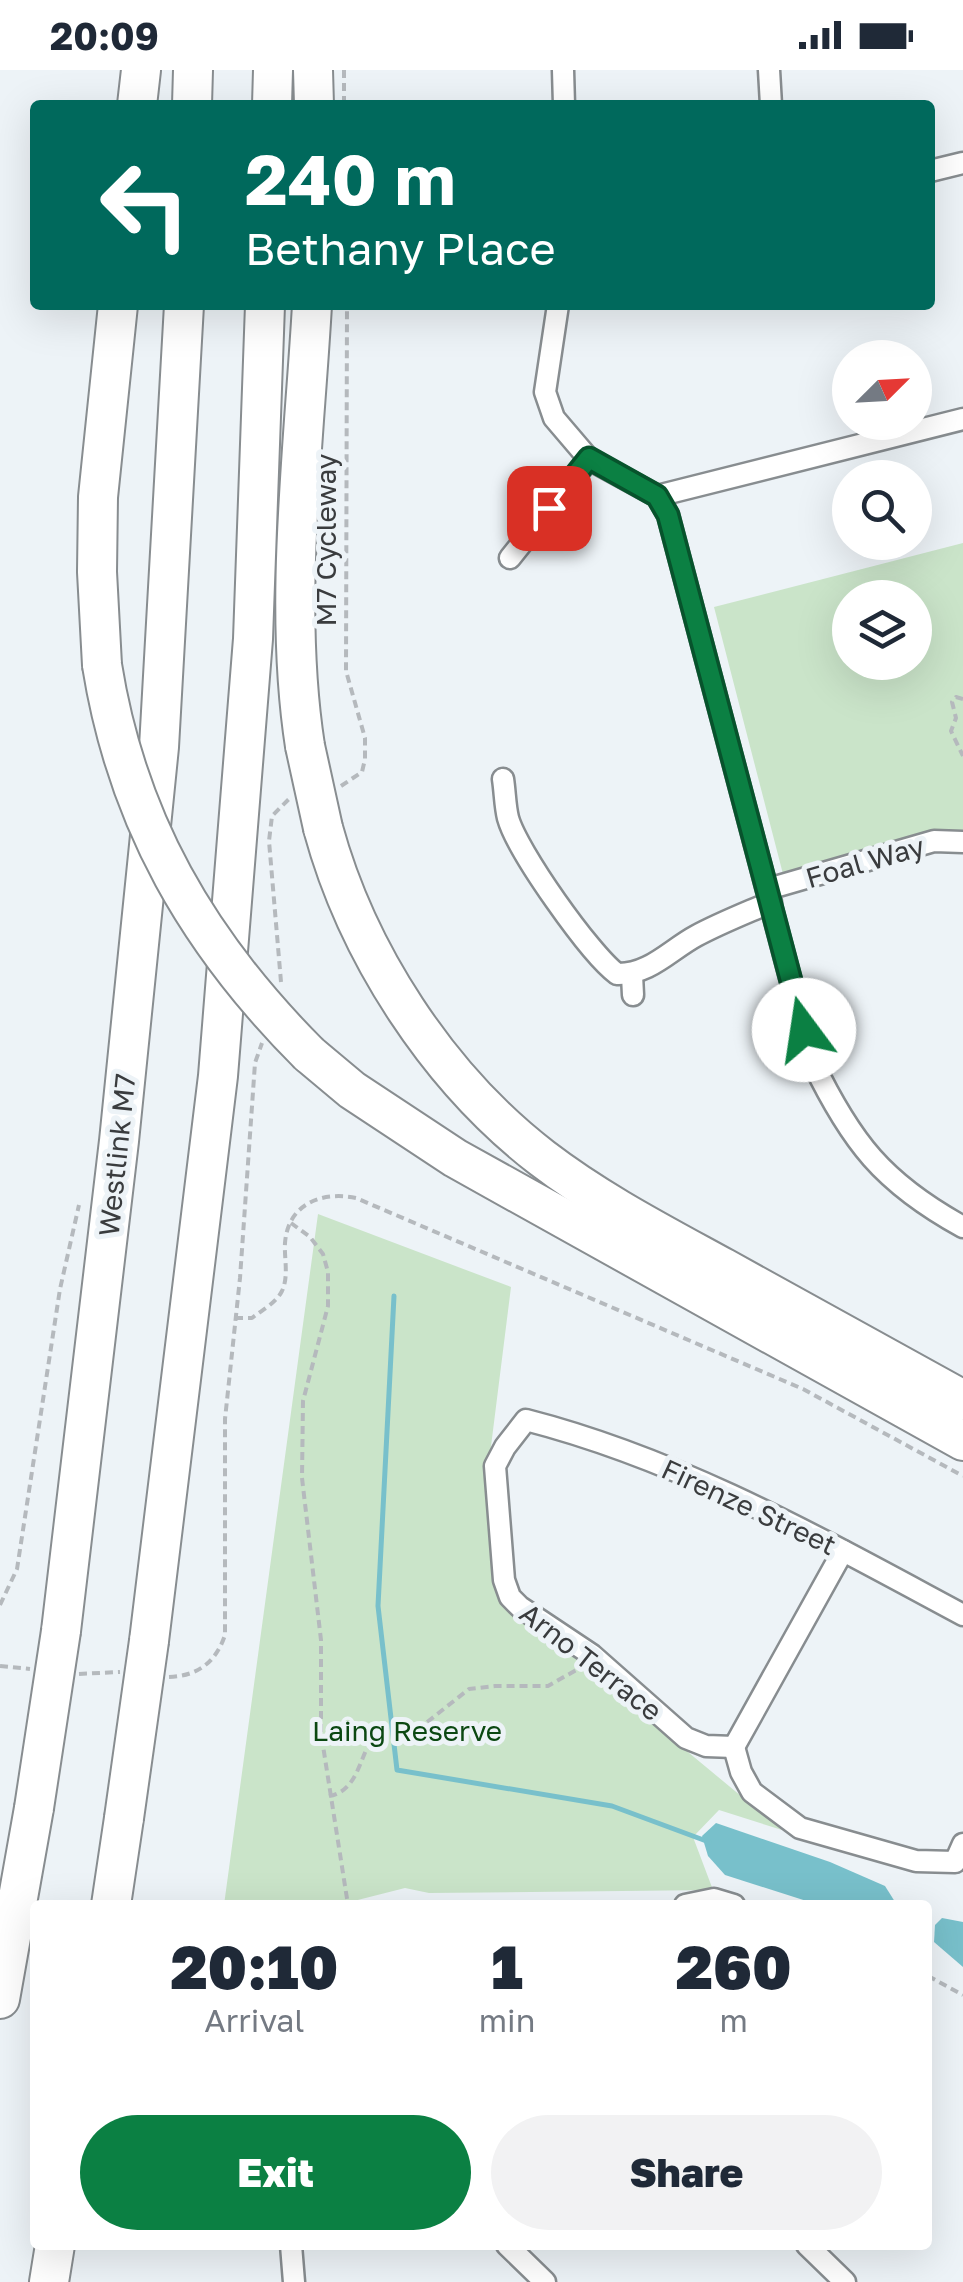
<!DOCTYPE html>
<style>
body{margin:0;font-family:"Golos Text",sans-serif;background:#f2f2f3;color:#1f2937;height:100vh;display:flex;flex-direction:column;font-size:38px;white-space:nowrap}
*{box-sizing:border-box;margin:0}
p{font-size:32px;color:#747a83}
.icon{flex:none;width:55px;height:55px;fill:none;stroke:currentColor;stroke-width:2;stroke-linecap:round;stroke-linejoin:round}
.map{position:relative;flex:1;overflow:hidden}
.sheet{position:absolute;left:30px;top:1830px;width:902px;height:350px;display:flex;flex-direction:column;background:#fff;border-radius:10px;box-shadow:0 10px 40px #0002}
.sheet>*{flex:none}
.top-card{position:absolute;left:30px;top:30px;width:905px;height:210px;border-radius:10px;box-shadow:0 10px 40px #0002;background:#00695c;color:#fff;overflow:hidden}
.needle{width:65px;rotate:66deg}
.fabs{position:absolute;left:832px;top:270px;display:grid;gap:20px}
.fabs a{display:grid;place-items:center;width:100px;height:100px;border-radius:50%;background:#fff;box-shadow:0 10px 40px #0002;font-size:50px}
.pin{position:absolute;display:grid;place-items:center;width:85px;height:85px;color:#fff;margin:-42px;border-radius:20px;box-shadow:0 5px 15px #0006}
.me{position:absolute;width:110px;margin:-55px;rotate:346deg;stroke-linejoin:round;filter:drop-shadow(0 0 8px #0008)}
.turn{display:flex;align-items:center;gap:35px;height:210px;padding:0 50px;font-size:45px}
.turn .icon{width:130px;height:130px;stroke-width:2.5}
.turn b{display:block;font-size:70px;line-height:85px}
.eta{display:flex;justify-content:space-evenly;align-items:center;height:170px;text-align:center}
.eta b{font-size:60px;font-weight:800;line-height:70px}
.primary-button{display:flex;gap:20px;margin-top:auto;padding:20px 50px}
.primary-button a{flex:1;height:115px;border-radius:60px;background:#0b8043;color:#fff;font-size:40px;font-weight:800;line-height:115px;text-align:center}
.primary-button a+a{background:#f2f2f3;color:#1f2937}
.status{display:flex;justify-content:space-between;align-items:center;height:70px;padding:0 50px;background:#fff;direction:ltr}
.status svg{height:28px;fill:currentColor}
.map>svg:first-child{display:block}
.green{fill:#cae4c9;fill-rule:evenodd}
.water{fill:#78c0cb}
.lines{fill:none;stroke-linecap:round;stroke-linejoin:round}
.stream{stroke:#78c0cb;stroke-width:5}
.minor-casing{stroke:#888d90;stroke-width:25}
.motorway-casing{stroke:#888d90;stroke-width:42}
.path{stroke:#b5b9bd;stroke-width:4;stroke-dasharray:8 5;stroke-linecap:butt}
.minor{stroke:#fff;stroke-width:20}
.motorway{stroke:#fff;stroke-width:38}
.motorway-bridge-casing{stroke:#888d90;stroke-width:42;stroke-linecap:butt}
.motorway-bridge{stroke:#fff;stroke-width:38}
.route-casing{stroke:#07532c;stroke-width:25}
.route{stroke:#0b8043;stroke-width:18}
.labels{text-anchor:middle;stroke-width:10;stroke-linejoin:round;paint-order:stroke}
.street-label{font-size:28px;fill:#3a3c3e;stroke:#edf3f7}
.park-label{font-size:28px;fill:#0b4812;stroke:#edf3f7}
</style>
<div class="status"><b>20:09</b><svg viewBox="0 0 49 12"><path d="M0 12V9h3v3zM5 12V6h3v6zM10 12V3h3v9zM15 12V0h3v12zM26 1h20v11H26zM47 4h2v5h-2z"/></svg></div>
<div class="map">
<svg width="963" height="2212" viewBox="0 0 963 2212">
<rect width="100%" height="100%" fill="#edf3f7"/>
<g class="green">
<path d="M963,473V760L936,761L784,808L714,537ZM850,528H915V592H850Z"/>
<path d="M318,1144L511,1217L485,1424L502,1535L577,1590L782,1760L719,1740L693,1767L713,1820L429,1823L405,1818L338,1835H224Z"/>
</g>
<g class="water">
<path d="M716,1753L830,1792L885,1816L897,1835H819L725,1805L708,1786L702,1766Z"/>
<path d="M942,1848L963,1852V1897L934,1872L935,1855Z"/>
</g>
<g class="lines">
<path class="stream" d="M394,1226L378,1536L397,1700L612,1736L709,1772"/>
<g class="minor-casing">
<g id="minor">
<path d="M563,0L564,35"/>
<path d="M769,0L771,35"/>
<path d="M930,101L963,93"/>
<path d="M558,235L545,322L554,348L589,389L657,426L668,445L812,991C851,1072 883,1113 963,1157"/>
<path d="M657,426L963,349"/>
<path d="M510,488L589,389"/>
<path d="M503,709C505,722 505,736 508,748C517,781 590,884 617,904C649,905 670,880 696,866C720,853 746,843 771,832"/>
<path d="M768,819L934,771L963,772"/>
<path d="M632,905L633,925"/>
<path d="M734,1677L706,1676L686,1668L592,1585L520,1537L510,1527L504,1510L495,1396L505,1377L526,1350C682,1390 821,1469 963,1545"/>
<path d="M734,1677L741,1702L752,1722L800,1758L916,1791L955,1792L963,1774"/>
<path d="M734,1677L843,1481"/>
<path d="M685,1835L714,1829L734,1835"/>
<path d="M291,2175L294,2212"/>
<path d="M507,2175L545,2212"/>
<path d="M807,2175L845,2212"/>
</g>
</g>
<g class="motorway-casing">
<g id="motorway">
<path d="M313,0L314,35"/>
<path d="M137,35L141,0"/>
<path d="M192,35L193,0"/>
<path d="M272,35L273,0"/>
<path d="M102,595L97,502L98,427L118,235"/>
<path d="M305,676C283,535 304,377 312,235"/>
<path d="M323,758C357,883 438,1008 542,1088C598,1131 662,1164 724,1198C803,1242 883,1286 963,1330"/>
<path d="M309,984L352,1020L455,1088L963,1371"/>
<path d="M61,1561L119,1071L159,677L184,235"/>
<path d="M149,1571L218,1006L253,569L265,235"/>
<path d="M111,1835L124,1748"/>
<path d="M0,1929L34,1738"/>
<path d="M49,2212L55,2175"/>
</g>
</g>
<g class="path">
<path d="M344,0V35"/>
<path d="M963,629L956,627L952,632L956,648L951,661L963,686"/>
<path d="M341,716L362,702L365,689V668L346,601L347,235"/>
<path d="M281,912L269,771L272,746L289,729"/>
<path d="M291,1153L310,1167L323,1184L328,1202V1236L303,1331L302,1408L321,1570V1663L348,1835"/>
<path d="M235,1248H252C262,1240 276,1233 282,1221C289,1206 284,1188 285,1173C288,1133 323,1121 356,1128L803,1319L963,1406"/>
<path d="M0,1535L17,1499L60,1219L79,1135"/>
<path d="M0,1596L30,1599"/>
<path d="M79,1604L120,1602"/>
<path d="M169,1607C198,1606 216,1592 225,1565V1349L240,1208L255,993L262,973"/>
<path d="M329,1726C353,1722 358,1698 367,1678L426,1653L469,1619L495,1616H548L578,1599"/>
<path d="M928,1906L963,1925"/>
</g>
<use href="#minor" class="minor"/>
<use href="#motorway" class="motorway"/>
<g class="motorway-bridge-casing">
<g id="motorway-bridge">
<path d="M102,595C127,751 198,873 309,984"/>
<path d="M305,676L323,758"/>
<path d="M34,1738L61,1561"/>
<path d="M124,1748L149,1571"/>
</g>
</g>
<use href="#motorway-bridge" class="motorway-bridge"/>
</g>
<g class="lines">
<g class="route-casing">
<path id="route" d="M549,438L589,388L657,426L668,445L804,960"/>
</g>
<use href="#route" class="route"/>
</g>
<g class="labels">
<g class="street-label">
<text transform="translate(326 470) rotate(-90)" y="10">M7 Cycleway</text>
<text transform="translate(865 792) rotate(-16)" y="10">Foal Way</text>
<text transform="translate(117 1085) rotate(-84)" y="10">Westlink M7</text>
<text transform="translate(749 1437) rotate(25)" y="10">Firenze Street</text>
<text transform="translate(591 1592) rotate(38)" y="10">Arno Terrace</text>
</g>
<g class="park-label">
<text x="407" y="1671">Laing Reserve</text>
</g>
</g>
</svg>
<div class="fabs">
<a><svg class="needle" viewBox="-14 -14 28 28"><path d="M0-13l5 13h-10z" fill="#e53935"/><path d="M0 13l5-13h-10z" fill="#747a83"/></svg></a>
<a><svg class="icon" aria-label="search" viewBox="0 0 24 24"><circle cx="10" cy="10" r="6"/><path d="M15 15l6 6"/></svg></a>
<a><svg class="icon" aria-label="layers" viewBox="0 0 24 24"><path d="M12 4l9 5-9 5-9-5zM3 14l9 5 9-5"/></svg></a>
</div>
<div class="pin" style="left:549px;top:438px;background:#d93025"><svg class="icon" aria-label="arrive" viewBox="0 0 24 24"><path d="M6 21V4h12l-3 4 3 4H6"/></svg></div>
<svg class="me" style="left:804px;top:960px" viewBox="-20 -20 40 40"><circle r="19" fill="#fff"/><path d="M0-13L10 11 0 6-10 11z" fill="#0b8043"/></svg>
<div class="top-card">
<div class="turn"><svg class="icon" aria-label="left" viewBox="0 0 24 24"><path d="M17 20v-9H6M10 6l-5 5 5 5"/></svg><div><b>240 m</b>Bethany Place</div></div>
</div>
<section class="sheet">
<div class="eta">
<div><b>20:10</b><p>Arrival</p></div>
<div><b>1</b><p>min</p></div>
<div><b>260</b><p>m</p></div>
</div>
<div class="primary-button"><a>Exit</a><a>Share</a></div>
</section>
</div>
